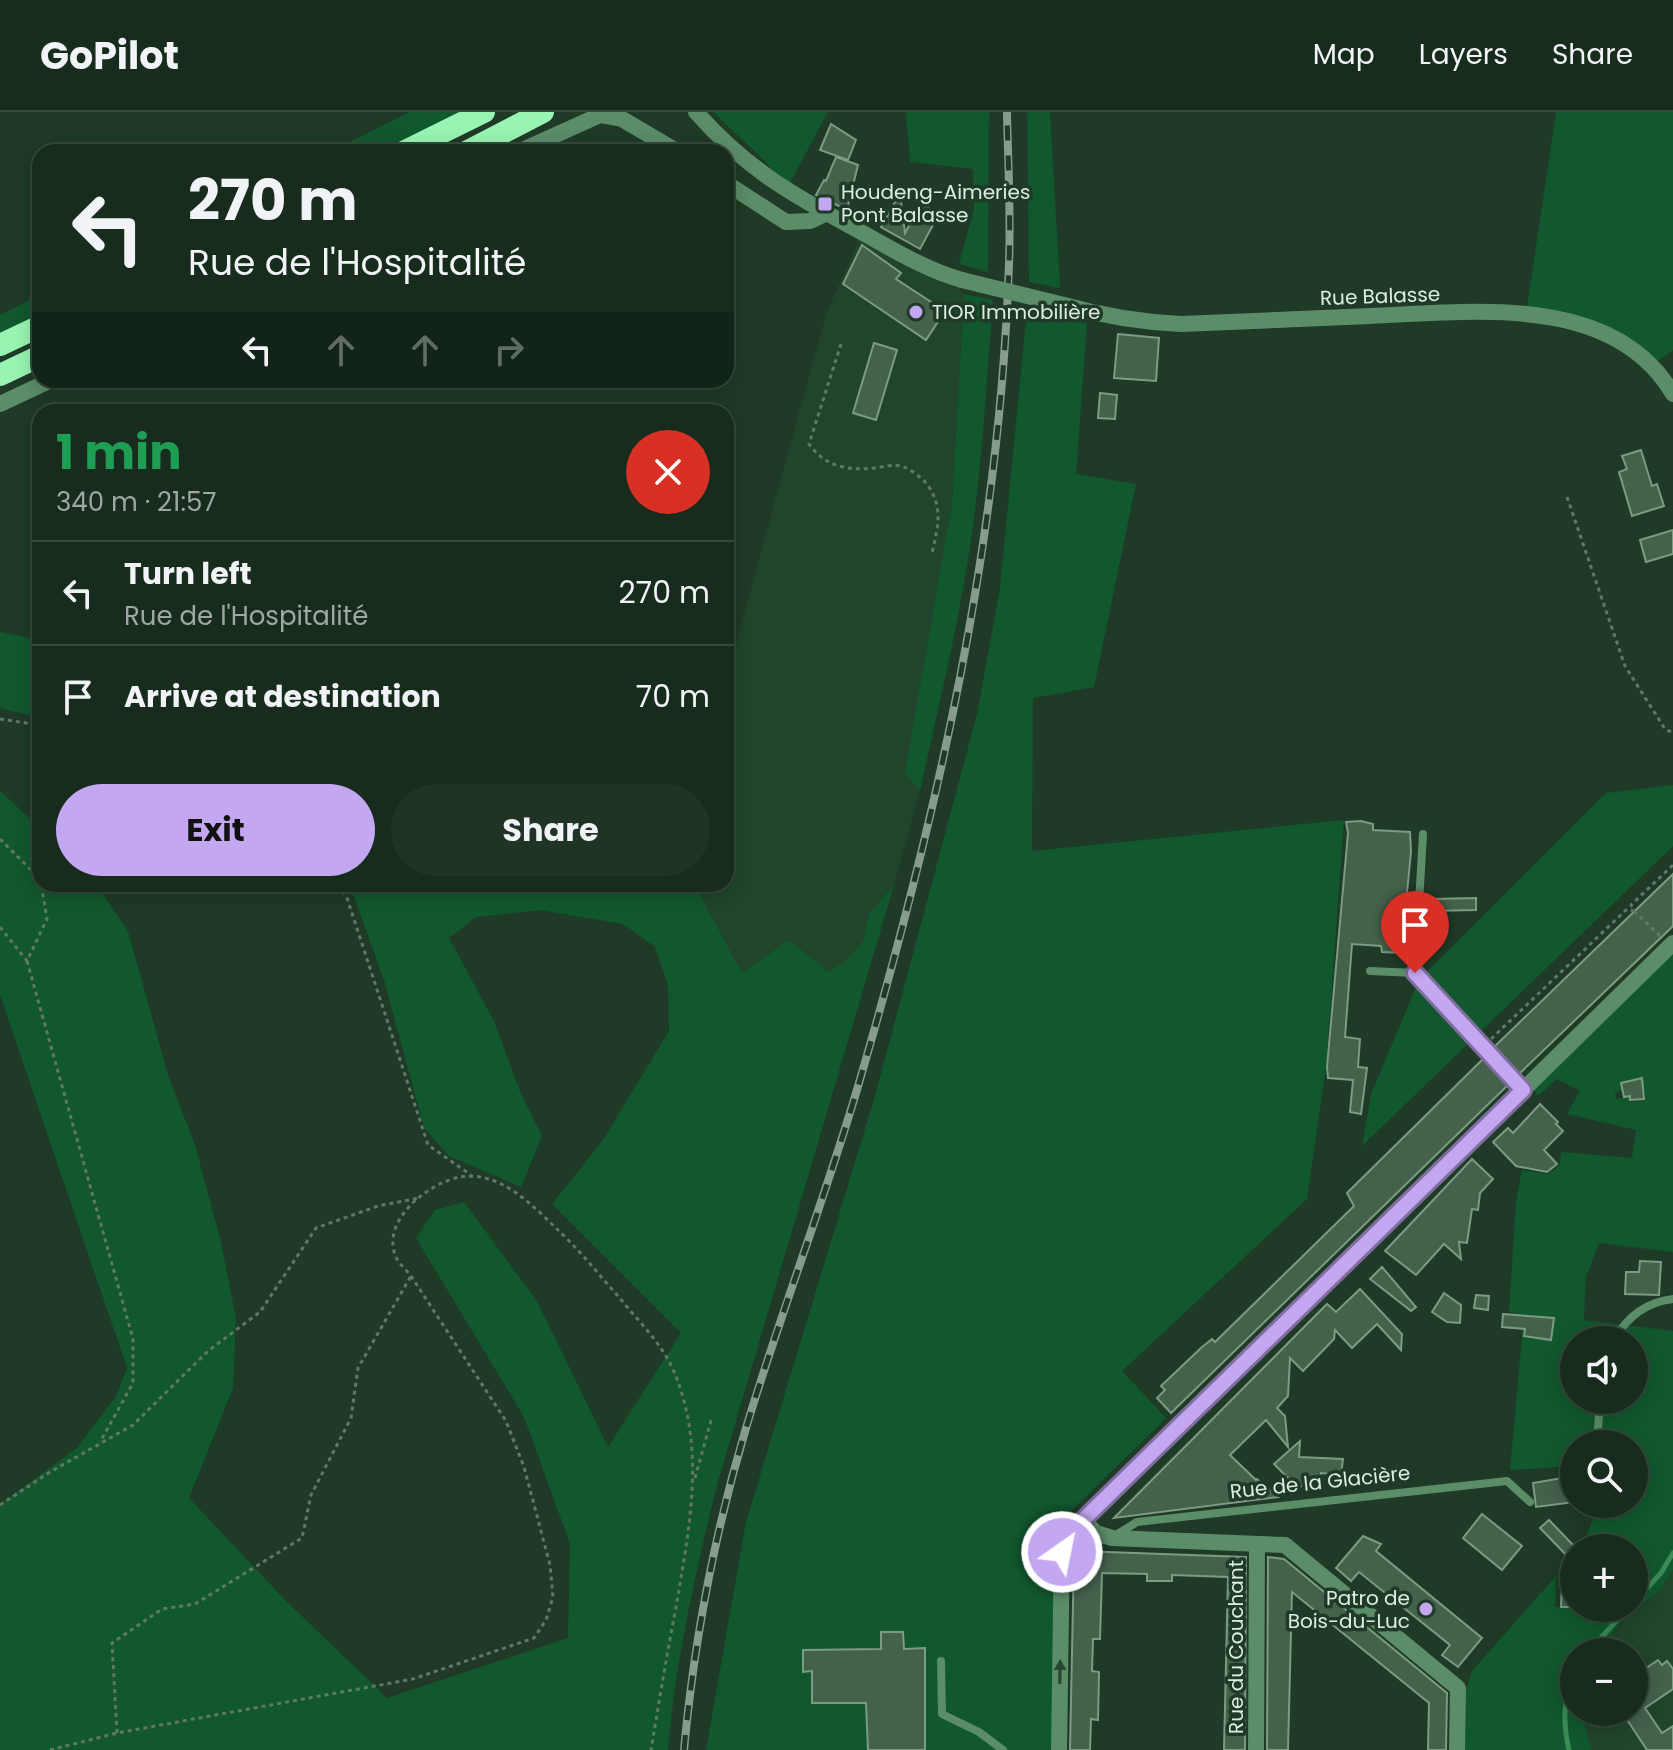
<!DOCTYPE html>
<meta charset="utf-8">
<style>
body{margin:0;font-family:Poppins,sans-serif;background:#203426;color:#f1f3f6;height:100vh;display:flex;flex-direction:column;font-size:30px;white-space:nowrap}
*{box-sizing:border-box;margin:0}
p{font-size:26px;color:#9ea7a4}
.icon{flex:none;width:44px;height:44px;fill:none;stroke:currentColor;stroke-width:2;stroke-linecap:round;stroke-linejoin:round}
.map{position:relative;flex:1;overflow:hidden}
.sheet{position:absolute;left:32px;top:292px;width:702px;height:488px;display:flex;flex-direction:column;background:#172c1d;border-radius:24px;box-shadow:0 4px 20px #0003,0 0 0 2px #36483b}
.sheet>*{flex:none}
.banner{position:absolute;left:32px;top:32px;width:702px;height:244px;border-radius:24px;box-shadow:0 4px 20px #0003,0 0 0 2px #36483b;background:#172c1d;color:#f1f3f6;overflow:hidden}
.fabs{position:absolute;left:1560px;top:1214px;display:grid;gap:16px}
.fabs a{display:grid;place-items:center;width:88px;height:88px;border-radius:50%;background:#172c1d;box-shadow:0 4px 20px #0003,0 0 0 2px #36483b;font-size:40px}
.pin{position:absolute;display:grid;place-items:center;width:68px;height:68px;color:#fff;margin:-82px -34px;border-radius:50% 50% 50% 0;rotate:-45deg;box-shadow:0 0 8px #0007}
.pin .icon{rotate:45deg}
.me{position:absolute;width:88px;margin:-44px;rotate:33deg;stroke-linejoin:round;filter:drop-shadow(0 0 6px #0008)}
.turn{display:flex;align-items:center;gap:28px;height:168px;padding:0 24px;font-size:36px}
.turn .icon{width:104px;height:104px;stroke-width:2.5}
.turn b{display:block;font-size:56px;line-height:68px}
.lanes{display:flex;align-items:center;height:76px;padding:0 24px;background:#0003;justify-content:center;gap:40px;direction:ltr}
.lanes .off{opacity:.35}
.round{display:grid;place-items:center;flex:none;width:84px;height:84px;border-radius:42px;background:#203426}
.headline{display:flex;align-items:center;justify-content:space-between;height:136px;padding:0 24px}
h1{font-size:48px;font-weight:700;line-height:60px;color:#1e9e55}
.action{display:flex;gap:16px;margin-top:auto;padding:16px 24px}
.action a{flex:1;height:92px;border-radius:48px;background:#c4a7f1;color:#111;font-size:32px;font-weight:700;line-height:92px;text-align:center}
.action a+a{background:#203426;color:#f1f3f6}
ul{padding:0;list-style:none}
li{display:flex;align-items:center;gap:24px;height:104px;padding:0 24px;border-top:2px solid #36483b}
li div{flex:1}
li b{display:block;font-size:30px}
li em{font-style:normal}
header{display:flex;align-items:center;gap:48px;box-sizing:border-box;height:112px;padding:0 40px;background:#172c1d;border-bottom:2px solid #36483b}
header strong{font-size:38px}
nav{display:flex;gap:44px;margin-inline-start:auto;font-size:28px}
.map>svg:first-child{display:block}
.built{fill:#21442c}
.green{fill:#11582e;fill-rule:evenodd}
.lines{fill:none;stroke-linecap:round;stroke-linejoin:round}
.stream{stroke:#3b8b56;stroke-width:5}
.building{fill:#44614c;stroke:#7c9b83;stroke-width:2}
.path{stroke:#617867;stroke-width:3;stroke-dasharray:4 4;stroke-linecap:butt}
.service{stroke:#5b8d69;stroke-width:8}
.minor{stroke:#5b8d69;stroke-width:16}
.tertiary{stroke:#5b8d69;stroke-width:16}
.trunk{stroke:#97f4b2;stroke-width:22}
.rail-casing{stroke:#879c8c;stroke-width:8}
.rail{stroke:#1f3a27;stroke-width:5;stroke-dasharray:15;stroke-linecap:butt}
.tertiary-bridge{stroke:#5b8d69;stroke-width:16}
.oneway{fill:#284631}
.route-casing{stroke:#7f6d9d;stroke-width:20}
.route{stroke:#c4a7f1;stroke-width:14}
.poi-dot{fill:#c4a7f1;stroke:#1f3a27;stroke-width:3}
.labels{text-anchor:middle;stroke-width:7;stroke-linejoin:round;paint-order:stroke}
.poi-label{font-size:20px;fill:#ddede0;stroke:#1f3a27;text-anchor:start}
.street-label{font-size:20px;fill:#ddede0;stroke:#1f3a27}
</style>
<header>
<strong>GoPilot</strong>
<nav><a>Map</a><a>Layers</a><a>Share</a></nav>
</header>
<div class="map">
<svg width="1673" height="1638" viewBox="0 0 1673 1638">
<rect width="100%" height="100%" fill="#1f3a27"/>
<g class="built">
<path d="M862,121L944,162L964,182L952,391L906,660L920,679L894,773L869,802L863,829L847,848L828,861H741L694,772H726V568L826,202Z"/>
<path d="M1673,1458V1638H1591L1582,1600H1634V1540H1605L1603,1537L1621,1508L1659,1480Z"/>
</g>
<g class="green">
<path d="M410,0H462L384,40H329Z"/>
<path d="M713,0H828L786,78L767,51Z"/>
<path d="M906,0H989L988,160L959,152L974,97L973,57L910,50Z"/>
<path d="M1027,0H1050L1060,176L1029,170Z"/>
<path d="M1556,0H1673V238L1652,253L1637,240L1526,202Z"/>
<path d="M964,182L993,188C987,263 983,339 973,414C961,503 939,592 920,679L905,661L952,391Z"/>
<path d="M40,183V203L0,222V203Z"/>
<path d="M1027,197L1087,211L1076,362L1136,372L1094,575L1033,586L1032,739L1344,708L1326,956L1307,1087L1122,1259L1166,1306L1066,1404L1062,1440L1059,1638H706L746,1410L875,984L977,602L1000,476Z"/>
<path d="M0,520L40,528V606L0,596Z"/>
<path d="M1673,673V734L1362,1034L1371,982L1419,868L1606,681Z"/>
<path d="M0,679L40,716V772H96L128,819L168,963L195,1033L221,1130L236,1207L233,1276L189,1386L286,1489L387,1586L568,1526L570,1432L524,1305L416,1126L435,1098L464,1090L537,1189L608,1335L681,1221L552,1092L603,1028L669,919L668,873L655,835L623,812L540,798L476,805L449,826L494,909L521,982L542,1024L521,1075L449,1044L424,1016L384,868L354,785L344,772H694L742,861L789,828L829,860L847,848L863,829L869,802L894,773L715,1380C695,1465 675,1551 668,1638H0V1392L77,1336L116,1284L127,1256L0,883Z"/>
<path d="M1673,831V1140L1599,1131L1586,1165L1584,1208L1673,1219V1458L1659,1480L1621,1508L1603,1537L1605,1540H1574V1600H1582L1591,1638H1457L1458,1576L1467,1575L1472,1559L1556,1464L1555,1495L1570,1496L1572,1449L1574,1448V1496H1634V1436H1582L1598,1392H1634V1332H1574V1354L1510,1358L1524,1203L1509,1200L1516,1090L1522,1058L1548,1062L1560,1053L1561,1040L1632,1046L1636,1018L1567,1002L1580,979L1557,967L1538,984L1529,972ZM1644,975L1645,989L1629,990V985L1616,987L1615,980ZM1574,1228H1634V1288H1574Z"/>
</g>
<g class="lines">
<g class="stream">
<path d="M1634,1490L1661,1461L1673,1441"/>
<path d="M1588,1540L1628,1496"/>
<path d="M1569,1638C1562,1607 1564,1589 1574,1559"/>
</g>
</g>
<g class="building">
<path d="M831,12L856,28L848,48L820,38Z"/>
<path d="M836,45L858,53L847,98L816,83L824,68L826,69Z"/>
<path d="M900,81L905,121L921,92L939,102L920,137L881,115Z"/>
<path d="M862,133L901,161L896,167L945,199L926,228L843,172Z"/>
<path d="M1118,222L1159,226L1156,269L1114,266Z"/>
<path d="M874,231L897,238L876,308L853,301Z"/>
<path d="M1100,281L1117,283L1115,307L1098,306Z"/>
<path d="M1641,338L1652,374L1657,372L1664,394L1632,404L1619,360L1627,357L1622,344Z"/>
<path d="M1673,418V442L1646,450L1640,428Z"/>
<path d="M1361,709L1373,712V718L1410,720L1411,740L1401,841L1382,840L1381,834L1352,832L1345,925L1360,927L1358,955L1367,956L1361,1002L1350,1000L1353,968L1328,966L1327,955L1348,721L1346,710Z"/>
<path d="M1673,762V814L1518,963L1493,936Z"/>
<path d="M1476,786V798L1429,799L1430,787Z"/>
<path d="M1484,946L1508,973L1171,1301L1157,1286L1165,1278L1161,1274L1202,1235L1212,1227L1215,1230L1354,1094L1347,1081Z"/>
<path d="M1642,966L1644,987L1630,988V984L1624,985L1621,971Z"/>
<path d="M1540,992L1558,1010L1556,1012L1563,1019L1544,1038L1557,1052L1547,1060L1516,1054L1493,1030L1508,1016L1513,1021Z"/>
<path d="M1472,1047L1493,1067L1480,1081L1478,1098L1472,1097L1467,1131L1459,1130L1461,1147L1444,1132L1416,1163L1385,1139Z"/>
<path d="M1640,1149L1661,1150L1659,1183L1625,1182L1626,1160H1639Z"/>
<path d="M1382,1155L1416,1195L1411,1199L1370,1167Z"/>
<path d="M1360,1177L1402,1222L1401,1238L1377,1212L1352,1236L1335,1218L1334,1227L1303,1259L1290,1246L1288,1284L1277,1296L1285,1304L1288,1335L1266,1308L1230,1343L1256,1368L1257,1367L1278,1385L1114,1406L1327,1192L1336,1200Z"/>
<path d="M1444,1181L1461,1193L1460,1211L1447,1210L1432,1200Z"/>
<path d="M1476,1183L1489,1184L1488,1198L1474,1196Z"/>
<path d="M1503,1202L1554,1206L1551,1228L1524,1224L1525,1217L1502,1215Z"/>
<path d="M1300,1329L1299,1345L1343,1347L1341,1363L1321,1361L1320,1375L1296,1374L1274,1352Z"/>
<path d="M1574,1364V1390L1536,1395L1533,1371Z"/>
<path d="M1482,1402L1522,1434L1502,1458L1463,1426Z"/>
<path d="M1549,1408L1574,1434V1451L1540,1416Z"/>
<path d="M1363,1424L1381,1432L1376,1439L1482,1526L1458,1555L1442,1543L1450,1533L1359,1460L1351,1469L1336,1456Z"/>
<path d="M1079,1439L1246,1445L1245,1638H1224L1228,1465L1172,1463V1469H1147V1462L1102,1461L1100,1527H1093L1092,1559L1099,1560L1098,1608L1091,1607L1090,1638H1070L1074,1443Z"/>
<path d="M1268,1445L1284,1447L1447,1581L1446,1638H1428L1429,1591L1292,1480L1288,1638H1267Z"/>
<path d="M1562,1466L1574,1475V1495H1561Z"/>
<path d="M881,1520H903L904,1537L925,1536V1638H868L866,1591H812V1559L803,1560V1538L881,1537Z"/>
<path d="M1658,1548L1662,1553L1667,1549L1673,1557V1577L1645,1596L1662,1621L1673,1614V1638H1647L1622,1600H1634V1575L1641,1570L1636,1563Z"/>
</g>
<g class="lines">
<g class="path">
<path d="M841,232L809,332C825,355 849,359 875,356C883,355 892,352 900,354C910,356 919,364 926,371C944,394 938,415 932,441"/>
<path d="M1567,385L1625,554L1665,617L1673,621"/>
<path d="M0,607L40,613"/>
<path d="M0,727L40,767"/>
<path d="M338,772L347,786L428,1033L471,1063"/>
<path d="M1634,799L1660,824"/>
<path d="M0,815L27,849L47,807L41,772"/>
<path d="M27,849L133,1227V1271L100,1330"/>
<path d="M1491,927L1627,797L1634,799L1631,793L1673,753"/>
<path d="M695,1366L712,1305"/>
<path d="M0,1393L50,1360L133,1313L208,1239L260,1200L316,1116L378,1094L419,1086"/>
<path d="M117,1621L112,1531L162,1497L195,1492L302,1426L311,1383L351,1306L358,1256L411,1164"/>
<path d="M50,1638L117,1621L413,1567L534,1526L546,1508L553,1485L550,1453L524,1355L506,1309L411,1164C407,1158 399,1152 396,1145C380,1109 428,1071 460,1065C501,1058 534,1095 561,1121C582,1141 599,1163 618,1184C638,1209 663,1232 675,1262C706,1338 689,1418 676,1495C667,1542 659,1590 651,1638"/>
</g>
<g class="service">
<path d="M1423,722L1415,861L1523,978"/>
<path d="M1370,859L1415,861"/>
<path d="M1614,1228C1627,1205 1646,1190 1673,1187"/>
<path d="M1597,1332L1600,1288"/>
<path d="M1116,1423L1137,1410L1507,1369L1530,1390"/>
<path d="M941,1549L942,1602L979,1620L1003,1638"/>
</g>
<g class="minor">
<path d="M518,40L600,3L622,7L678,40"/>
<path d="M726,71L786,110L810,109L825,102"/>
<path d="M0,292L51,268"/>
<path d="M1083,1408L1096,1421L1112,1426L1285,1433L1458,1576L1457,1638"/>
<path d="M1059,1638L1062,1430L1673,831"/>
<path d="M1256,1638L1257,1432"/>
</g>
<g class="tertiary">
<path d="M696,0C747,58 796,85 863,121C895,139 927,158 962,168"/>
<path d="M1064,193C1103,204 1140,210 1181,212C1244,209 1307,207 1370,204C1470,200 1613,180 1673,282"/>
</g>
<g class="trunk">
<path d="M403,40L484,0"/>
<path d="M466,40L543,0"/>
<path d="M0,233L40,214"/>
<path d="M0,263L40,244"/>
</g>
<g class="rail-casing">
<path id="rail" d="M684,1638C694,1529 715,1420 746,1316C781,1200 825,1087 859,971C937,704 1000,431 1009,152C1011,101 1008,51 1007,0"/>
</g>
<use href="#rail" class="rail"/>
<path class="tertiary-bridge" d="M962,168L1064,193"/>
</g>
<defs><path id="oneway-solid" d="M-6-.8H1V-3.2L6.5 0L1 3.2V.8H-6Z" transform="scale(2)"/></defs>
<use class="oneway" href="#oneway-solid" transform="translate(1060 1560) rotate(-89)"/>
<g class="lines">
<g class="route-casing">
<path id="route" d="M1062,1440V1430L1083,1408L1523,978L1415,861"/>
</g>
<use href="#route" class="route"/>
</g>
<g class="poi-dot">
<rect x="817" y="84" width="16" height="16" rx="4"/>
<circle cx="916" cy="200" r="8"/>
<circle cx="1426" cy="1497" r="8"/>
</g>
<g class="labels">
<g class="poi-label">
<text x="841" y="87">Houdeng-Aimeries<tspan x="841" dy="23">Pont Balasse</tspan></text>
<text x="932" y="207">TIOR Immobilière</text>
<text x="1410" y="1493" text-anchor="end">Patro de<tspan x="1410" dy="23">Bois-du-Luc</tspan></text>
</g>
<g class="street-label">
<text transform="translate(1380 184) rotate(-2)" y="7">Rue Balasse</text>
<text transform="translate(1320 1370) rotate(-6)" y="7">Rue de la Glacière</text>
<text transform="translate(1236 1535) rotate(-90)" y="7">Rue du Couchant</text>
</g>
</g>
</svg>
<div class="fabs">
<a><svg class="icon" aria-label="sound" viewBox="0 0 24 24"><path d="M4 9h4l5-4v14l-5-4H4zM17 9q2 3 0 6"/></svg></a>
<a><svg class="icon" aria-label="search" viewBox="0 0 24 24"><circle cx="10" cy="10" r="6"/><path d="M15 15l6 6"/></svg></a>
<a>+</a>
<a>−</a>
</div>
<div class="pin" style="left:1415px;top:861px;background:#d93025"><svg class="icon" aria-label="arrive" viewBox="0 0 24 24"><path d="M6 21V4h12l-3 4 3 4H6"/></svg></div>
<svg class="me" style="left:1062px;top:1440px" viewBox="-20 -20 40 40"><circle r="17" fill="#c4a7f1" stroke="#fff" stroke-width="3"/><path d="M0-11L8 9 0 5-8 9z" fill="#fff"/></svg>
<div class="banner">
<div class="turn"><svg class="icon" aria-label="left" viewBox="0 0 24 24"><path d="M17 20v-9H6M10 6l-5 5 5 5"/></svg><div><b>270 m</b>Rue de l'Hospitalité</div></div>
<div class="lanes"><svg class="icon" aria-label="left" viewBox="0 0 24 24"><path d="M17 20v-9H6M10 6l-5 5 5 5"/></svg><svg class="icon off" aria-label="ahead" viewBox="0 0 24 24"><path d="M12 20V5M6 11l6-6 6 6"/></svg><svg class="icon off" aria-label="ahead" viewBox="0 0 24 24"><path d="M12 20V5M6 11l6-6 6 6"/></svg><svg class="icon off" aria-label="right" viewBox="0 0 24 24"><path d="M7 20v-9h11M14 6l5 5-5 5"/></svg></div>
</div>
<section class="sheet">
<div class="headline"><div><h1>1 min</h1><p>340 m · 21:57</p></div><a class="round" style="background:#d93025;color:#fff"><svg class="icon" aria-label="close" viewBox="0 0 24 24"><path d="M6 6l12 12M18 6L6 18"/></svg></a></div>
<ul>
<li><svg class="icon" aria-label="left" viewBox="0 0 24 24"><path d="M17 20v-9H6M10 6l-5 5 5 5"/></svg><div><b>Turn left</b><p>Rue de l'Hospitalité</p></div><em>270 m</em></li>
<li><svg class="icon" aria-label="arrive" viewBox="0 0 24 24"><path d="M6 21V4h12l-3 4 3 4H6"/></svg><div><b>Arrive at destination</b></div><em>70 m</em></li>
</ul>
<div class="action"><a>Exit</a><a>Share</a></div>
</section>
</div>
